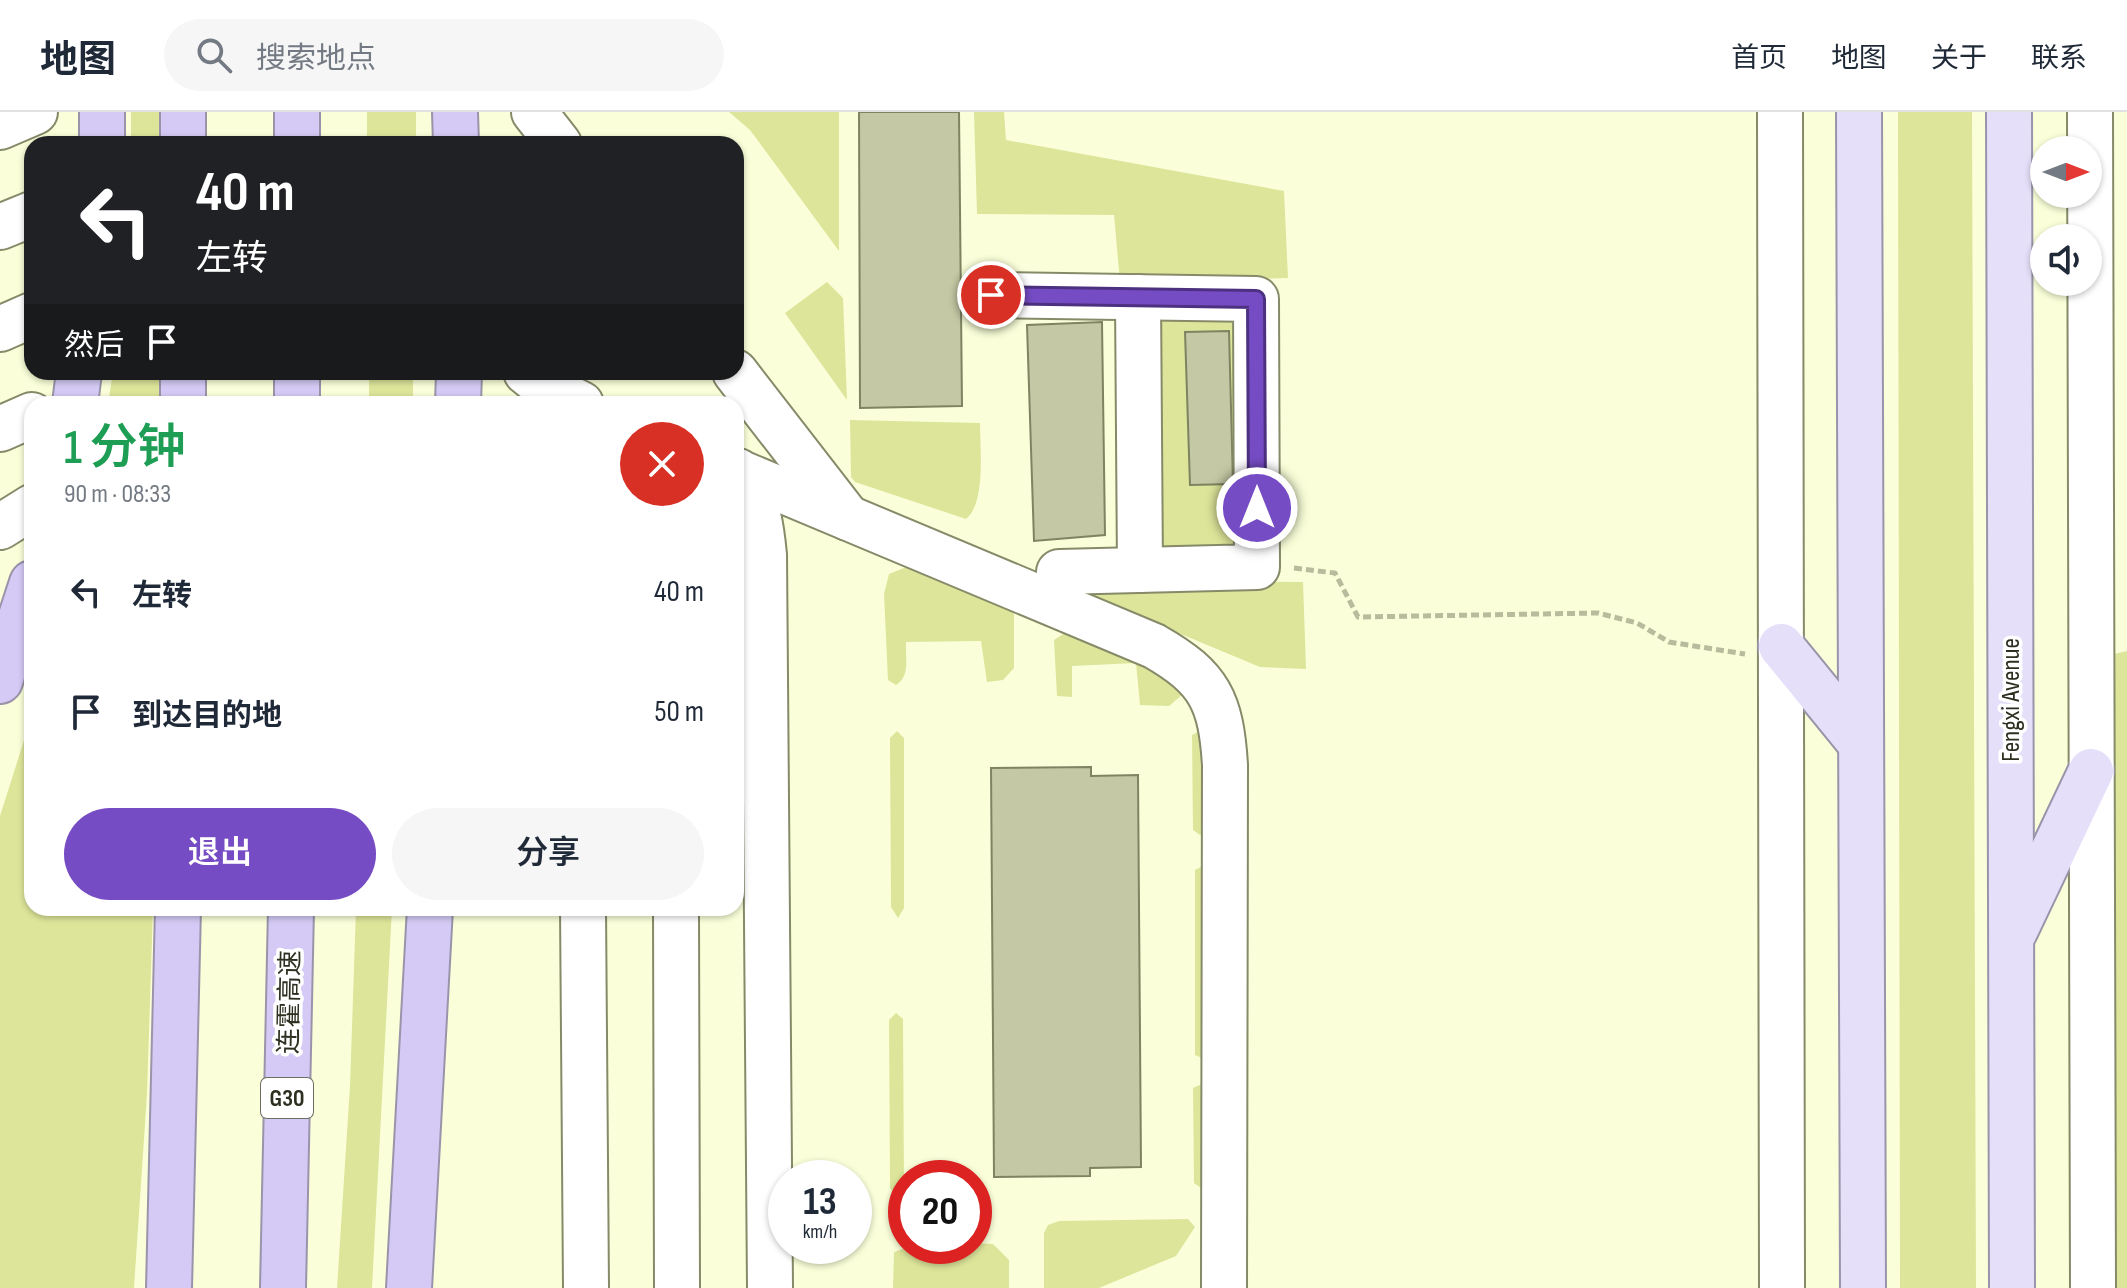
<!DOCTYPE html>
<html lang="zh">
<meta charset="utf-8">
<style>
body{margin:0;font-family:"Sofia Sans Condensed","Noto Sans SC",sans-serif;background:#f6f6f7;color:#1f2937;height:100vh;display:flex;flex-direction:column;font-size:30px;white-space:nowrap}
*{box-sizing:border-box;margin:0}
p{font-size:26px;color:#747a83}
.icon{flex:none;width:44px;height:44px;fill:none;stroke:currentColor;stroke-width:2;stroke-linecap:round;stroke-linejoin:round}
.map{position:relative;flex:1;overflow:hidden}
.side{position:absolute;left:24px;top:284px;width:720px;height:520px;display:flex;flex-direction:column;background:#fff;border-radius:24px;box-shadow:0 2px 6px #0004}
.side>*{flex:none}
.banner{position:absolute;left:24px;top:24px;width:720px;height:244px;border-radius:24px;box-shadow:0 2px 6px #0004;background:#202124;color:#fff;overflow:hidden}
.needle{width:52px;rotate:90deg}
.controls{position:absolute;left:2030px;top:24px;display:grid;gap:16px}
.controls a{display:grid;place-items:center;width:72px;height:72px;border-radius:50%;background:#fff;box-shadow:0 2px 6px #0004;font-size:40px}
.speed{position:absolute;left:768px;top:1048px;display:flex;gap:16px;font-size:40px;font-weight:700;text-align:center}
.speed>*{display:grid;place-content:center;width:104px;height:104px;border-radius:50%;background:#fff;box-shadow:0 2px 6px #0004;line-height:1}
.speed small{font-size:20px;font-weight:400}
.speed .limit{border:12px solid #d22;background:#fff;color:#111}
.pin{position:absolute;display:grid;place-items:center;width:68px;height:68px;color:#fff;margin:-34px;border:4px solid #fff;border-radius:50%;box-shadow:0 2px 8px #0007}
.me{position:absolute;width:88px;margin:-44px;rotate:0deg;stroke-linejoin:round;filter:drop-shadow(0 0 6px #0008)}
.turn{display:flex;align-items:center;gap:28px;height:168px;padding:0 40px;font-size:36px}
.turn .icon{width:104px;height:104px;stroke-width:2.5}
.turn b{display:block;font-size:56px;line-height:68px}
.then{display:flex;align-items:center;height:76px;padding:0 40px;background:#0003;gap:16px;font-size:30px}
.round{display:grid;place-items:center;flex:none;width:84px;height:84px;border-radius:42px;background:#f6f6f7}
.head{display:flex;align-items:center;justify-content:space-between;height:136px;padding:0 40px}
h1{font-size:48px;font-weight:600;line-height:60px;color:#1e9e55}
.button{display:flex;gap:16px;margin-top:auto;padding:16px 40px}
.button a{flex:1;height:92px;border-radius:48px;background:#764cc5;color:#fff;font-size:32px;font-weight:600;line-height:92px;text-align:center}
.button a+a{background:#f6f6f7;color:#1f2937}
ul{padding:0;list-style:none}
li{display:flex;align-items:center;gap:24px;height:120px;padding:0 40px}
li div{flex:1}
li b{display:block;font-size:30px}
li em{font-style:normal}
header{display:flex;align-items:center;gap:48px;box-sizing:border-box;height:112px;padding:0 40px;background:#fff;border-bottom:2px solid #e0e1e3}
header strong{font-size:38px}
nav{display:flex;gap:44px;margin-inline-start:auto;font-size:28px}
.search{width:560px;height:72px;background:#f6f6f7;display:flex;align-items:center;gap:20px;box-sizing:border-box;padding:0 28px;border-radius:44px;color:#747a83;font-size:30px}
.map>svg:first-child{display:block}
.green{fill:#dde59a}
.building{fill:#c4c8a4;stroke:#7e8361;stroke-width:2}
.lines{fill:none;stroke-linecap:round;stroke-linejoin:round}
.minor-casing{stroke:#868a68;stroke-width:48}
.major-casing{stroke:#9a94aa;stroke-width:48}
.highway-casing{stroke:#9a94aa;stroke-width:48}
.path{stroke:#b8bc9d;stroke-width:5;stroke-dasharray:8 4;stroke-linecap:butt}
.minor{stroke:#fff;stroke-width:44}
.major{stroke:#e5dff9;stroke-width:44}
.highway{stroke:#d4caf5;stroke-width:44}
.route-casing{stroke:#4d3180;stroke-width:20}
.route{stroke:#764cc5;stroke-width:14}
.labels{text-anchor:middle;stroke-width:7;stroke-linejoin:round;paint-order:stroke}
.shield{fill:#fff;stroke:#6c6d63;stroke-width:2}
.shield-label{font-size:24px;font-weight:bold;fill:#2d2f20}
.street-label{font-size:26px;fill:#2d2f20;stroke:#fff}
</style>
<header>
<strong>地图</strong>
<div class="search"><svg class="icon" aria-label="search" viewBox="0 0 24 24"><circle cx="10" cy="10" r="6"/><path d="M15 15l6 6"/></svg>搜索地点</div>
<nav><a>首页</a><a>地图</a><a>关于</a><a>联系</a></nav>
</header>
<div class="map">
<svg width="2127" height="1176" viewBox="0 0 2127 1176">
<rect width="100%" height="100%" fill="#faffd9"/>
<g class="green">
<path d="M131,0H169L170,32H131Z"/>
<rect x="367" y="0" width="49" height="32"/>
<path d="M729,0H839V139L750,18Z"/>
<path d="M974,0H1004L1006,28L1284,79L1288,166L1120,170L1114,103L977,102Z"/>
<path d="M1898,0H1972L1976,1176H1900Z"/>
<path d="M827,170L843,186L847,288L785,201Z"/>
<path d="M1160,195L1238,199L1240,432L1229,444L1161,447Z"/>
<path d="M113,260H168L167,292H108Z"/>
<rect x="369" y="260" width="44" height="32"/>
<path d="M850,308L980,311C980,336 986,391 966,407L855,370L851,365Z"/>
<path d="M921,454L1014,501V556L1003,568L987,570L981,529L906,530C905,545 911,564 896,573L888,568L884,482L889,462L904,456Z"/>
<path d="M1091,468L1303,470L1306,557L1260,555L1080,480Z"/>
<path d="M1071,517L1176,562L1183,582L1169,594L1140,593L1136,551L1072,554V585L1057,584L1054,528Z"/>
<path d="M2127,539V1176H2098L2093,547Z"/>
<path d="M32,603V796H153L147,982L134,1176H0V704Z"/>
<path d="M1202,618L1206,722L1200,723L1193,718L1192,623Z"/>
<path d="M897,619L904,626V796L898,806L891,795L890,626Z"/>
<path d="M1201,755H1206L1204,947L1195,943V758Z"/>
<path d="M356,796H392L372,1176H337L350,974Z"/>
<path d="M896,901L903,907L904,1078L897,1087L890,1076L889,908Z"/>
<path d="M1204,971L1207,1076H1201L1194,1071L1193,976Z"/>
<path d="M1188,1107L1195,1115L1176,1144L1099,1176H1044V1121L1048,1113L1059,1109Z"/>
<path d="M974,1131L993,1132L1009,1148V1176H893L894,1140L912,1134H974Z"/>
</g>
<g class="building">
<path d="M859,0H959L962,294L860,296Z"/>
<path d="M1102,210L1105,423L1034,429L1027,213Z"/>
<path d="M1229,219L1233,372L1190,373L1185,220Z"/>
<path d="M1091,655V664L1138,663L1141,1055L1090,1056V1064L994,1065L991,656Z"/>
</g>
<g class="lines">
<g class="minor-casing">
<g id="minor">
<path d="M534,0L559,32"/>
<path d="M1780,0L1782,1176"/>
<path d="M2090,0L2093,1176"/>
<path d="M0,15L35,0"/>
<path d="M0,115L32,102"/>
<path d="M991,183L1256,187L1257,455L1059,460L1058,493"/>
<path d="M1138,185L1140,458"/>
<path d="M0,217L32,203"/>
<path d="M526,260L541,272L581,292"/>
<path d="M735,260L848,406"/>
<path d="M0,317L32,303"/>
<path d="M736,359L1154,534C1210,566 1221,589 1225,653L1224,1176"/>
<path d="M738,359C757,385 761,411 764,443L770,1176"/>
<path d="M0,415L32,395"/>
<path d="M583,796L586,1176"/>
<path d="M676,796L677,1176"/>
</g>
</g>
<g class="major-casing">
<g id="major">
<path d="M1859,0L1863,1176"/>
<path d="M2009,0L2012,1176"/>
<path d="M1781,534L1861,632"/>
<path d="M2015,819L2091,659"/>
</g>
</g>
<g class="highway-casing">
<g id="highway">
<path d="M102,0V32"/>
<path d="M183,0V32"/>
<path d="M297,0V32"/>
<path d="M455,0L456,32"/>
<path d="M183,260V292"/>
<path d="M297,260V292"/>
<path d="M75,292L79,260"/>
<path d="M458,292L459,260"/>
<path d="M0,569L32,471"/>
<path d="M169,1176L178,796"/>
<path d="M283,1176L291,796"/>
<path d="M409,1176L430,796"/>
</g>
</g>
<path class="path" d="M1294,456L1335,461L1358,505L1598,501L1637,511L1669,530L1745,542"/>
<use href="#minor" class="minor"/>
<use href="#major" class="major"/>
<use href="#highway" class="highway"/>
</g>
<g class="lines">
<g class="route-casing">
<path id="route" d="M991,183L1256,187L1257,396"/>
</g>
<use href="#route" class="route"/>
</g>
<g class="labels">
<rect class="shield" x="261" y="966" width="52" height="40" rx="6"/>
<g class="shield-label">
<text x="287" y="994">G30</text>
</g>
<g class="street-label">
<text transform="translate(2010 588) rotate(-90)" y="9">Fengxi Avenue</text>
<text transform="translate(289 890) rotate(-89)" y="9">连霍高速</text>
</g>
</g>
</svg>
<div class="controls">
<a><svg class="needle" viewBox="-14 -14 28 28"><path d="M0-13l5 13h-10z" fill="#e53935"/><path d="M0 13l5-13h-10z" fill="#747a83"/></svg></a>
<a><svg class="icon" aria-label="sound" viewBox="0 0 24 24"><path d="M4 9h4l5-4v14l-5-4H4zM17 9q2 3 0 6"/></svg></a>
</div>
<div class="speed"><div>13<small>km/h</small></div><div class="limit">20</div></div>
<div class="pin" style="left:991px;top:183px;background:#d93025"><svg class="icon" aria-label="arrive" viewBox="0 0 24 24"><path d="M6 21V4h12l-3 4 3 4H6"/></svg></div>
<svg class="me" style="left:1257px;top:396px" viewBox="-20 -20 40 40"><circle r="17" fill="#764cc5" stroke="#fff" stroke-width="3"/><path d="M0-11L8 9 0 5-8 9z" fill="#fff"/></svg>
<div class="banner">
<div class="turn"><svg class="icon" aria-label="left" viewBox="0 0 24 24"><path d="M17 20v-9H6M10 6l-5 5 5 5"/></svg><div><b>40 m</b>左转</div></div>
<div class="then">然后<svg class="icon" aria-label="arrive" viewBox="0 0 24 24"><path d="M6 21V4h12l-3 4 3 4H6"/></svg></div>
</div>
<section class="side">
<div class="head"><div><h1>1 分钟</h1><p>90 m · 08:33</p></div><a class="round" style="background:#d93025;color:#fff"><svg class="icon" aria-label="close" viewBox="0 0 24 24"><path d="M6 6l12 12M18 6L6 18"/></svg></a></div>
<ul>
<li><svg class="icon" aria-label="left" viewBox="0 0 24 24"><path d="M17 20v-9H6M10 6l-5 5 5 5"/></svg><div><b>左转</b></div><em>40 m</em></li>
<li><svg class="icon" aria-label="arrive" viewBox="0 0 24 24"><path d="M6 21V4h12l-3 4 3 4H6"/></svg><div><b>到达目的地</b></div><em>50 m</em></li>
</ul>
<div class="button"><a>退出</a><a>分享</a></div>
</section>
</div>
